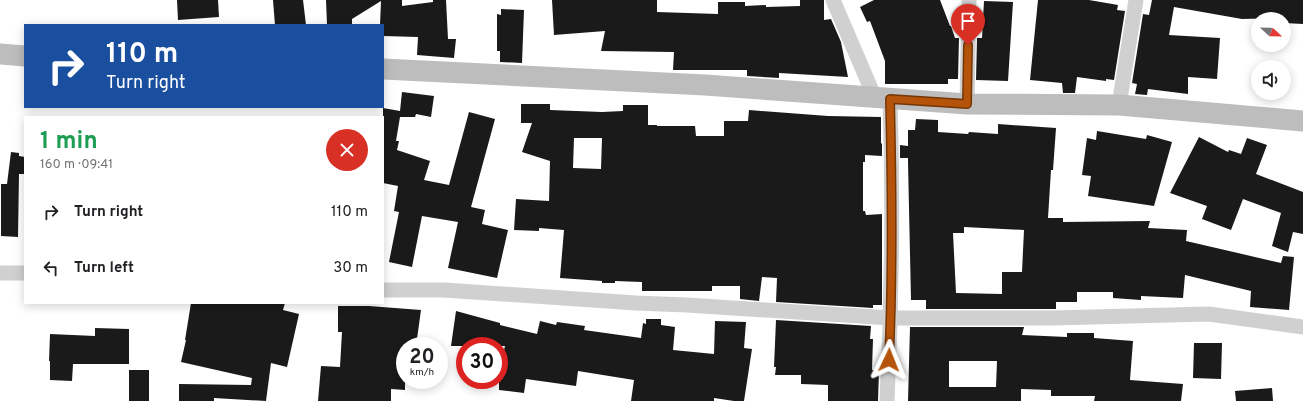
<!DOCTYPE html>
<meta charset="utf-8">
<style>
body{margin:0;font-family:Overpass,sans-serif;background:#f6f6f6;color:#202124;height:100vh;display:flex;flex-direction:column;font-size:15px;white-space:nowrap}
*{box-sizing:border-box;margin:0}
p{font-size:13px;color:#757577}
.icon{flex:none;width:22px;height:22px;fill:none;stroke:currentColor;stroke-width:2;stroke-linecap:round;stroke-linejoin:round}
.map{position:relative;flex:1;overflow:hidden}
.drawer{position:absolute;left:24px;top:116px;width:360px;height:188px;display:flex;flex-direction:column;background:#fff;border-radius:0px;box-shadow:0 2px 10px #0003}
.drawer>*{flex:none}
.guide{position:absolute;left:24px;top:24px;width:360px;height:84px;border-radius:0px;box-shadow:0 2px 10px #0003;background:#1a4fa0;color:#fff;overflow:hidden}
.needle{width:26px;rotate:112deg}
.controls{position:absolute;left:1251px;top:12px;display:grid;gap:8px}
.controls a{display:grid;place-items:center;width:40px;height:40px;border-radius:50%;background:#fff;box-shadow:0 2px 10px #0003;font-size:20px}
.speed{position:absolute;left:396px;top:337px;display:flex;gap:8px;font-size:20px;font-weight:700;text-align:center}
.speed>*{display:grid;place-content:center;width:52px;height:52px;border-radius:50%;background:#fff;box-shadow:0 2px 10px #0003;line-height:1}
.speed small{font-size:10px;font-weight:400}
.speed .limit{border:6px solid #d22;background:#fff;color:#111}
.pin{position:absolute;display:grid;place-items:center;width:34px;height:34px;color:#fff;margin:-41px -17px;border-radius:50% 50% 50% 0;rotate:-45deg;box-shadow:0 0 4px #0007}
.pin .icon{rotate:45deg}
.me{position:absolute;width:44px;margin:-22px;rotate:2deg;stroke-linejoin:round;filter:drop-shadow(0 0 3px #0008)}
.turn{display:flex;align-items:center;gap:14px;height:84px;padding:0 16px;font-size:18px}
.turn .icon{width:52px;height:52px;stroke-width:2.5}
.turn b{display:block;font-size:28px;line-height:34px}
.round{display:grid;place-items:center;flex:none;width:42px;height:42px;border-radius:21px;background:#f6f6f6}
.headline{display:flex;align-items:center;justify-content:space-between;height:68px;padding:0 16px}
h1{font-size:24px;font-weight:700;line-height:30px;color:#1e9e55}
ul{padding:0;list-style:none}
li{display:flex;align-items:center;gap:12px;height:56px;padding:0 16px}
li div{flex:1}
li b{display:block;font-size:15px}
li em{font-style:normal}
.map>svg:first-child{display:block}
.building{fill:#1a1a1a;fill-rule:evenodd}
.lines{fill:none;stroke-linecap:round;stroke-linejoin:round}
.street{stroke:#d0d0d0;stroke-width:15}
.secondary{stroke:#bdbdbd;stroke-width:21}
.route-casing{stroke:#753606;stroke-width:10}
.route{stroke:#b45309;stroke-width:7}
</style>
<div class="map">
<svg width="1303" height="401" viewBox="0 0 1303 401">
<rect width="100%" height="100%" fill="#fff"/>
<g class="building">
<path d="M177,0H218L219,17L178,20Z"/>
<path d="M273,0H303L306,25H275Z"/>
<path d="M326,0H402V6L433,2V0H446L448,39H456L454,58L417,55L418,37L383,36V25H380L381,1L352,19V25H327Z"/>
<path d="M552,0H657V12L718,14V2H745V6L766,5V7L800,6V0H824V20L831,19L841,42L848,77L779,73V78L747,76V70H673L674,52L601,51L605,31L554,35Z"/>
<path d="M874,0H940L950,26H951L955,38H959L958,79H948V84H885V61L870,21L867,22L860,7Z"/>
<path d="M1038,0H1089L1118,5L1117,10L1125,11L1114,80L1106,79V81L1077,77L1075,93H1063L1062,83L1030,80Z"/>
<path d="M1152,0H1303V24L1284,23V18L1242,19L1174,7L1169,35L1220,38L1217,79L1188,77V94L1148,89L1147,95L1135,94L1137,84L1132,83L1143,14L1149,15Z"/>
<path d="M984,1L1013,2L1008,81L976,80L977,38H982Z"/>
<path d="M501,9L524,10L522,63L500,62V51H497V14L501,15Z"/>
<path d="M402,92L434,96L431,117L416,114L415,117H400L396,141H399L397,150L430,161L424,180L449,185L469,112L495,119L471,207L485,210L482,224L508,230L497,278L448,268L458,222L422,216L412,267L389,262L399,212L394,211L398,186L383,183V108L400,111Z"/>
<path d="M521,104H550V110L602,112L623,111V105H648V125H657V126H695L696,136H724V121H748L749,110L828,116L881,117V143L882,144V156L865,155V162H863V211H865L866,215L882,214V305H873V308L776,302L777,278L762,277L759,301L740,299V286H712V291H642V282L615,281V283H602V281L560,278L564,230L539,228V231L514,230L516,199L549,201L550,161L522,152L532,123H521ZM574,138H602L601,169L573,168Z"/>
<path d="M916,119L938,120V132L968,134L969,132L998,134V124L1056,128L1053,170H1051L1048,218H1063V222L1150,221L1148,228L1187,230L1186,241L1281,263L1283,256L1294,257L1289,310L1250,307L1251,291L1185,275L1183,298L1141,296V300L1113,298V292H1077V302H1056V309H926V300H911L908,162V158H900V145L908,146V130H915ZM964,227L1024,230L1022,272H1002V294L956,293L953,233H964Z"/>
<path d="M1097,131L1146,139L1147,135L1172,142L1154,206L1088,196L1091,176L1082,175L1087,138L1096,140Z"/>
<path d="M1199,137L1228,152L1229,150L1241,154L1247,138L1267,145L1256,174L1303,192V234L1293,232L1288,252L1272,246L1281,213L1243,199L1231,230L1202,219L1207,206L1170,193Z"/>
<path d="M11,152L19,153V156L25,157V174H19L18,237L1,236V184H7Z"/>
<path d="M191,303H285L283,310L299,314L287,367L271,363L266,401L214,398V401H179V384L251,385L252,378L181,362L186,340H185Z"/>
<path d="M338,306H369L421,310L416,346H405V390L391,389V401H318L321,366L340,367L342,332H338Z"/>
<path d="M456,311L500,323V325L537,334L540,321L556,325L557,322L585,326L584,330L641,338L643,323L646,324V319H661V325L675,327L673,350L714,354L715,321L746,322L744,348L752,349L744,401H734L714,398V401H631L634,380L578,371L576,386L526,379L524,393L499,390V370L505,346H451Z"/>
<path d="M776,320L871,326L870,339H873L872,370H879L878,401H828V385L801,384V375H775L776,367H774Z"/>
<path d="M910,327H1024L1022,335L1067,337V333H1094V338L1133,341L1130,380L1183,384L1181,401H1094L1095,396H1051V390L1021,389V401H908ZM949,361H997L996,387H949Z"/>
<path d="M95,328L129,329V364H73L72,381L50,380V361H49L50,334L95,336Z"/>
<path d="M1194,343H1222L1221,379L1193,378Z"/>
<rect x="129" y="370" width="20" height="31"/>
<path d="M1272,388L1273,401H1236L1235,391Z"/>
</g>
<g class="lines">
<g class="street">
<path d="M833,0L875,98"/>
<path d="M967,104L969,0"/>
<path d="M1119,105L1136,0"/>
<path d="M0,273H25"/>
<path d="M383,290H444L636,303L687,305L891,318H1053L1209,314L1303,327"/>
<path d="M887,401C892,300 893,199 890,99"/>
</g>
<g class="secondary">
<path d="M0,54L25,56"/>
<path d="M383,69L705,85L967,104L1119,105L1303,121"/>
</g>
</g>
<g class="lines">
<g class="route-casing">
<path id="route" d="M889,360C893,273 892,185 890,99L967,104L968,45"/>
</g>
<use href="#route" class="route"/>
</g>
</svg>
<div class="controls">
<a><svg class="needle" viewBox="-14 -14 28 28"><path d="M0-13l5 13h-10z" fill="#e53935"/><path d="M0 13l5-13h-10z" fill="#757577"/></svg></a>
<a><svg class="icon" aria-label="sound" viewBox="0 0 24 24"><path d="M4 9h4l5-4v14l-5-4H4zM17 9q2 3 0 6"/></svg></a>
</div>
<div class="speed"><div>20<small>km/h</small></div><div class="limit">30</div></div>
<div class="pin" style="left:968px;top:45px;background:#d93025"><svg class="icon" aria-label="arrive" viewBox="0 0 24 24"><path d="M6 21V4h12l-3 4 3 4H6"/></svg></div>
<svg class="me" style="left:889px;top:360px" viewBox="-20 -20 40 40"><path d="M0-17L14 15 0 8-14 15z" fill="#b45309" stroke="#fff" stroke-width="4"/></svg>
<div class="guide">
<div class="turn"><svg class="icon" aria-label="right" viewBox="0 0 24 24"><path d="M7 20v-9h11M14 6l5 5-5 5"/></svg><div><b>110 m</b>Turn right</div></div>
</div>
<section class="drawer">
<div class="headline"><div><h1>1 min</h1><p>160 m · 09:41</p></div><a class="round" style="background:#d93025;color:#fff"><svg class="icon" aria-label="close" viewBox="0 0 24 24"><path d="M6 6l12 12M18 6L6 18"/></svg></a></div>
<ul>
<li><svg class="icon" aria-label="right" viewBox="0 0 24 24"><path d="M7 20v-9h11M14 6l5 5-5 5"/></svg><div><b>Turn right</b></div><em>110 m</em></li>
<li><svg class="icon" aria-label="left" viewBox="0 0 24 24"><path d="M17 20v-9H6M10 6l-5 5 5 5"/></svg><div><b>Turn left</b></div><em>30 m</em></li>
</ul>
</section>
</div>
